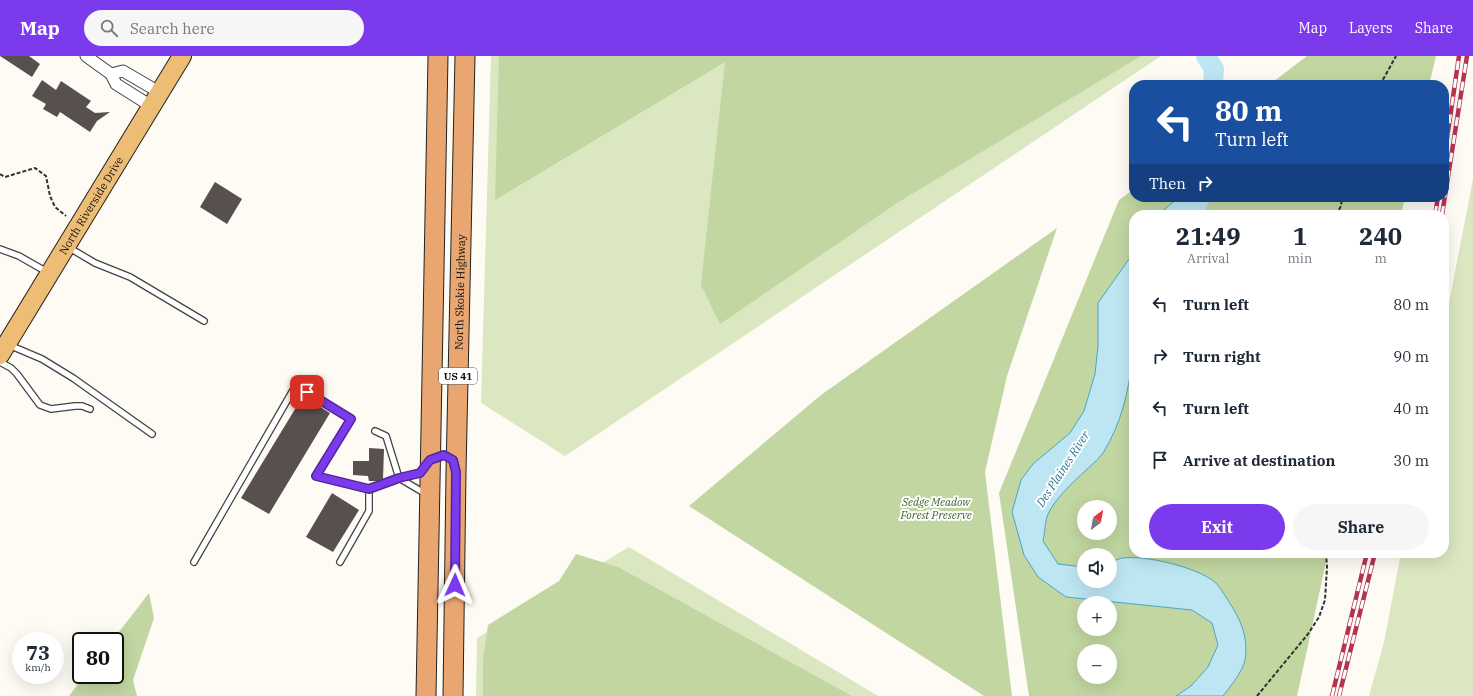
<!DOCTYPE html>
<meta charset="utf-8">
<style>
body{margin:0;font-family:"IBM Plex Serif",serif;background:#f6f6f7;color:#1f2937;height:100vh;display:flex;flex-direction:column;font-size:15px;white-space:nowrap}
*{box-sizing:border-box;margin:0}
p{font-size:13px;color:#747a83}
.icon{flex:none;width:22px;height:22px;fill:none;stroke:currentColor;stroke-width:2;stroke-linecap:round;stroke-linejoin:round}
.map{position:relative;flex:1;overflow:hidden}
.details{position:absolute;left:1129px;top:154px;width:320px;height:348px;display:flex;flex-direction:column;background:#fff;border-radius:16px;box-shadow:0 4px 16px #0002}
.details>*{flex:none}
.hud{position:absolute;left:1129px;top:24px;width:320px;height:122px;border-radius:16px;box-shadow:0 4px 16px #0002;background:#1a4fa0;color:#fff;overflow:hidden}
.needle{width:26px;rotate:31deg}
.controls{position:absolute;left:1077px;top:444px;display:grid;gap:8px}
.controls a{display:grid;place-items:center;width:40px;height:40px;border-radius:50%;background:#fff;box-shadow:0 4px 16px #0002;font-size:20px}
.speed{position:absolute;left:12px;top:576px;display:flex;gap:8px;font-size:20px;font-weight:700;text-align:center}
.speed>*{display:grid;place-content:center;width:52px;height:52px;border-radius:50%;background:#fff;box-shadow:0 4px 16px #0002;line-height:1}
.speed small{font-size:10px;font-weight:400}
.speed .limit{border:2px solid #111;border-radius:6px;background:#fff;color:#111}
.pin{position:absolute;display:grid;place-items:center;width:34px;height:34px;color:#fff;margin:-17px;border-radius:8px;box-shadow:0 2px 6px #0006}
.me{position:absolute;width:44px;margin:-22px;rotate:1deg;stroke-linejoin:round;filter:drop-shadow(0 0 3px #0008)}
.turn{display:flex;align-items:center;gap:14px;height:84px;padding:0 20px;font-size:18px}
.turn .icon{width:52px;height:52px;stroke-width:2.5}
.turn b{display:block;font-size:28px;line-height:34px}
.then{display:flex;align-items:center;height:38px;padding:0 20px;background:#0003;gap:8px;font-size:15px}
.eta{display:flex;justify-content:space-evenly;align-items:center;height:68px;text-align:center}
.eta b{font-size:24px;font-weight:700;line-height:28px}
.cta{display:flex;gap:8px;margin-top:auto;padding:8px 20px}
.cta a{flex:1;height:46px;border-radius:24px;background:#7c3aed;color:#fff;font-size:16px;font-weight:700;line-height:46px;text-align:center}
.cta a+a{background:#f6f6f7;color:#1f2937}
ul{padding:0;list-style:none}
li{display:flex;align-items:center;gap:12px;height:52px;padding:0 20px}
li div{flex:1}
li b{display:block;font-size:15px}
li em{font-style:normal}
header{display:flex;align-items:center;gap:24px;box-sizing:border-box;height:56px;padding:0 20px;background:#7c3aed;color:#fff}
header strong{font-size:19px}
nav{display:flex;gap:22px;margin-inline-start:auto;font-size:14px}
.search{width:280px;height:36px;background:#f6f6f7;display:flex;align-items:center;gap:10px;box-sizing:border-box;padding:0 14px;border-radius:22px;color:#747a83;font-size:15px}
.map>svg:first-child{display:block}
.green{fill:#dae7c0}
.forest{fill:#c1d6a1;fill-rule:evenodd}
.water{fill:#bde6f2;stroke:#4aa6c3}
.lines{fill:none;stroke-linecap:round;stroke-linejoin:round}
.river{stroke:#bde6f2;stroke-width:20}
.building{fill:#58504e}
.service-casing{stroke:#434343;stroke-width:8}
.minor-casing{stroke:#434343;stroke-width:13}
.primary-casing{stroke:#212121;stroke-width:20}
.trunk-casing{stroke:#212121;stroke-width:21}
.path{stroke:#323232;stroke-width:2;stroke-dasharray:4 2;stroke-linecap:butt}
.service{stroke:#fff;stroke-width:5.5}
.minor{stroke:#fff;stroke-width:11}
.primary{stroke:#edbd76;stroke-width:18}
.trunk{stroke:#eaa670;stroke-width:19}
.rail-casing{stroke:#b6334e;stroke-width:4.5}
.rail{stroke:#fff;stroke-width:3;stroke-dasharray:9;stroke-linecap:butt}
.route-casing{stroke:#51269a;stroke-width:10}
.route{stroke:#7c3aed;stroke-width:7}
.labels{text-anchor:middle;stroke-width:4;stroke-linejoin:round;paint-order:stroke}
.shield{fill:#fff;stroke:#585858;stroke-width:1}
.shield-label{font-size:10px;font-weight:bold;fill:#101010}
.street-label{font-size:11px;fill:#101010;stroke:#fff}
.park-label{font-size:11px;font-style:italic;fill:#3c6425;stroke:#fff}
.water-label{font-size:12px;font-style:italic;fill:#237899;stroke:#fff}
</style>
<header>
<strong>Map</strong>
<div class="search"><svg class="icon" aria-label="search" viewBox="0 0 24 24"><circle cx="10" cy="10" r="6"/><path d="M15 15l6 6"/></svg>Search here</div>
<nav><a>Map</a><a>Layers</a><a>Share</a></nav>
</header>
<div class="map">
<svg width="1473" height="640" viewBox="0 0 1473 640">
<rect width="100%" height="100%" fill="#fefbf5"/>
<g class="green">
<path d="M491,0H1161L565,400L481,347Z"/>
<path d="M1473,123V640H1369L1384,586L1401,497H1444V273Z"/>
<path d="M629,491L878,640H476L477,582Z"/>
</g>
<g class="forest">
<path d="M499,0H1141L897,147L720,268L701,229L725,6L495,144Z"/>
<path d="M1307,0H1436L1429,29H1269Z"/>
<path d="M1134,133V141H1405L1401,159H1134V497H1328L1297,640H1029L999,437L1119,144ZM1084,451H1110V477H1084ZM1084,499H1110V525H1084ZM1084,547H1110V573H1084ZM1084,595H1110V621H1084Z"/>
<path d="M1057,172L1007,320L985,416L1012,640H984L689,450L821,339Z"/>
<path d="M576,498L618,511L852,640H483V604L488,569L559,525Z"/>
<path d="M149,537L154,562L133,624L137,640H69L85,619H115V585H112Z"/>
</g>
<g class="water">
<path d="M1179,141H1188L1208,159H1158Z"/>
<path d="M1134,196C1134,263 1140,338 1103,397C1098,404 1090,410 1084,416C1072,427 1055,443 1048,458C1045,465 1045,476 1043,485L1058,508L1084,511V525H1110V506C1114,505 1118,503 1122,502C1146,499 1196,511 1215,526C1219,530 1223,537 1226,541C1239,561 1249,579 1245,604C1243,615 1230,631 1223,640H1176L1191,630L1208,611L1218,589L1212,567L1192,554L1066,541L1038,521L1024,499L1012,456L1021,424L1033,408L1070,377L1084,355L1095,318L1098,290V247Z"/>
</g>
<g class="lines">
<g class="river">
<path d="M1206,0L1214,13L1213,29"/>
<path d="M1193,159L1200,141"/>
</g>
</g>
<g class="building">
<path d="M0,0H29L40,8L32,21Z"/>
<path d="M42,24L56,34L61,25L91,45L86,51L95,57L110,56L97,65L90,76L60,56L57,61L43,53L46,48L32,40Z"/>
<path d="M215,126L242,143L227,168L200,151Z"/>
<path d="M303,340L330,357L269,458L241,442Z"/>
<path d="M369,392L384,393L383,423L377,425H369L368,420L353,419V405H369Z"/>
<path d="M332,437L359,454L333,496L306,481Z"/>
</g>
<g class="lines">
<g class="service-casing">
<g id="service">
<path d="M68,191L95,207L130,221L204,265"/>
<path d="M0,193L19,200L47,216"/>
<path d="M9,289L42,303L73,322L152,378"/>
<path d="M0,306L11,312L17,318L40,349L51,353L75,350H82L90,353"/>
<path d="M375,375L386,380L399,422L426,438"/>
<path d="M194,506L296,329L351,363L316,420L369,433L399,422L420,417L425,411"/>
<path d="M340,506L369,455V433"/>
</g>
</g>
<g class="minor-casing">
<g id="minor">
<path d="M86,0L111,18L116,28L151,50"/>
<path d="M111,18L123,15L159,36"/>
</g>
</g>
<g class="primary-casing">
<g id="primary">
<path id="s1" d="M0,299L182,0"/>
</g>
</g>
<g class="trunk-casing">
<g id="trunk">
<path d="M426,640L438,0"/>
<path id="s2" d="M453,640L456,416L465,0"/>
</g>
</g>
<g class="path">
<path d="M1380,29L1396,0"/>
<path d="M0,118L5,121L35,112L46,120L50,140L55,151L66,160"/>
<path d="M1336,159L1341,150L1342,141"/>
<path d="M1257,640L1308,578L1319,561L1325,544L1327,511L1326,497"/>
</g>
<use href="#service" class="service"/>
<use href="#minor" class="minor"/>
<use href="#primary" class="primary"/>
<use href="#trunk" class="trunk"/>
<g class="rail-casing">
<g id="rail">
<path d="M1444,103L1459,0"/>
<path d="M1435,159L1438,141"/>
<path d="M1442,159L1467,0"/>
<path d="M1332,640L1367,497"/>
<path d="M1339,640L1375,497"/>
</g>
</g>
<use href="#rail" class="rail"/>
</g>
<g class="lines">
<g class="route-casing">
<path id="route" d="M307,336L351,363L316,420L369,433L399,422L420,417L430,404L444,399L453,404L456,416L455,529"/>
</g>
<use href="#route" class="route"/>
</g>
<g class="labels">
<rect class="shield" x="439" y="312" width="38" height="16" rx="3"/>
<g class="shield-label">
<text x="458" y="324">US 41</text>
</g>
<g class="street-label">
<text dy="4" stroke="none"><textPath href="#s1" startOffset="175">North Riverside Drive</textPath></text>
<text dy="4" stroke="none"><textPath href="#s2" startOffset="404">North Skokie Highway</textPath></text>
</g>
<g class="park-label">
<text x="936" y="450">Sedge Meadow<tspan x="936" dy="13">Forest Preserve</tspan></text>
</g>
<g class="water-label">
<text transform="translate(1063 413) rotate(-57)" y="4">Des Plaines River</text>
</g>
</g>
</svg>
<div class="controls">
<a><svg class="needle" viewBox="-14 -14 28 28"><path d="M0-13l5 13h-10z" fill="#e53935"/><path d="M0 13l5-13h-10z" fill="#747a83"/></svg></a>
<a><svg class="icon" aria-label="sound" viewBox="0 0 24 24"><path d="M4 9h4l5-4v14l-5-4H4zM17 9q2 3 0 6"/></svg></a>
<a>+</a>
<a>−</a>
</div>
<div class="speed"><div>73<small>km/h</small></div><div class="limit">80</div></div>
<div class="pin" style="left:307px;top:336px;background:#d93025"><svg class="icon" aria-label="arrive" viewBox="0 0 24 24"><path d="M6 21V4h12l-3 4 3 4H6"/></svg></div>
<svg class="me" style="left:455px;top:529px" viewBox="-20 -20 40 40"><path d="M0-17L14 15 0 8-14 15z" fill="#7c3aed" stroke="#fff" stroke-width="4"/></svg>
<div class="hud">
<div class="turn"><svg class="icon" aria-label="left" viewBox="0 0 24 24"><path d="M17 20v-9H6M10 6l-5 5 5 5"/></svg><div><b>80 m</b>Turn left</div></div>
<div class="then">Then<svg class="icon" aria-label="right" viewBox="0 0 24 24"><path d="M7 20v-9h11M14 6l5 5-5 5"/></svg></div>
</div>
<section class="details">
<div class="eta">
<div><b>21:49</b><p>Arrival</p></div>
<div><b>1</b><p>min</p></div>
<div><b>240</b><p>m</p></div>
</div>
<ul>
<li><svg class="icon" aria-label="left" viewBox="0 0 24 24"><path d="M17 20v-9H6M10 6l-5 5 5 5"/></svg><div><b>Turn left</b></div><em>80 m</em></li>
<li><svg class="icon" aria-label="right" viewBox="0 0 24 24"><path d="M7 20v-9h11M14 6l5 5-5 5"/></svg><div><b>Turn right</b></div><em>90 m</em></li>
<li><svg class="icon" aria-label="left" viewBox="0 0 24 24"><path d="M17 20v-9H6M10 6l-5 5 5 5"/></svg><div><b>Turn left</b></div><em>40 m</em></li>
<li><svg class="icon" aria-label="arrive" viewBox="0 0 24 24"><path d="M6 21V4h12l-3 4 3 4H6"/></svg><div><b>Arrive at destination</b></div><em>30 m</em></li>
</ul>
<div class="cta"><a>Exit</a><a>Share</a></div>
</section>
</div>
